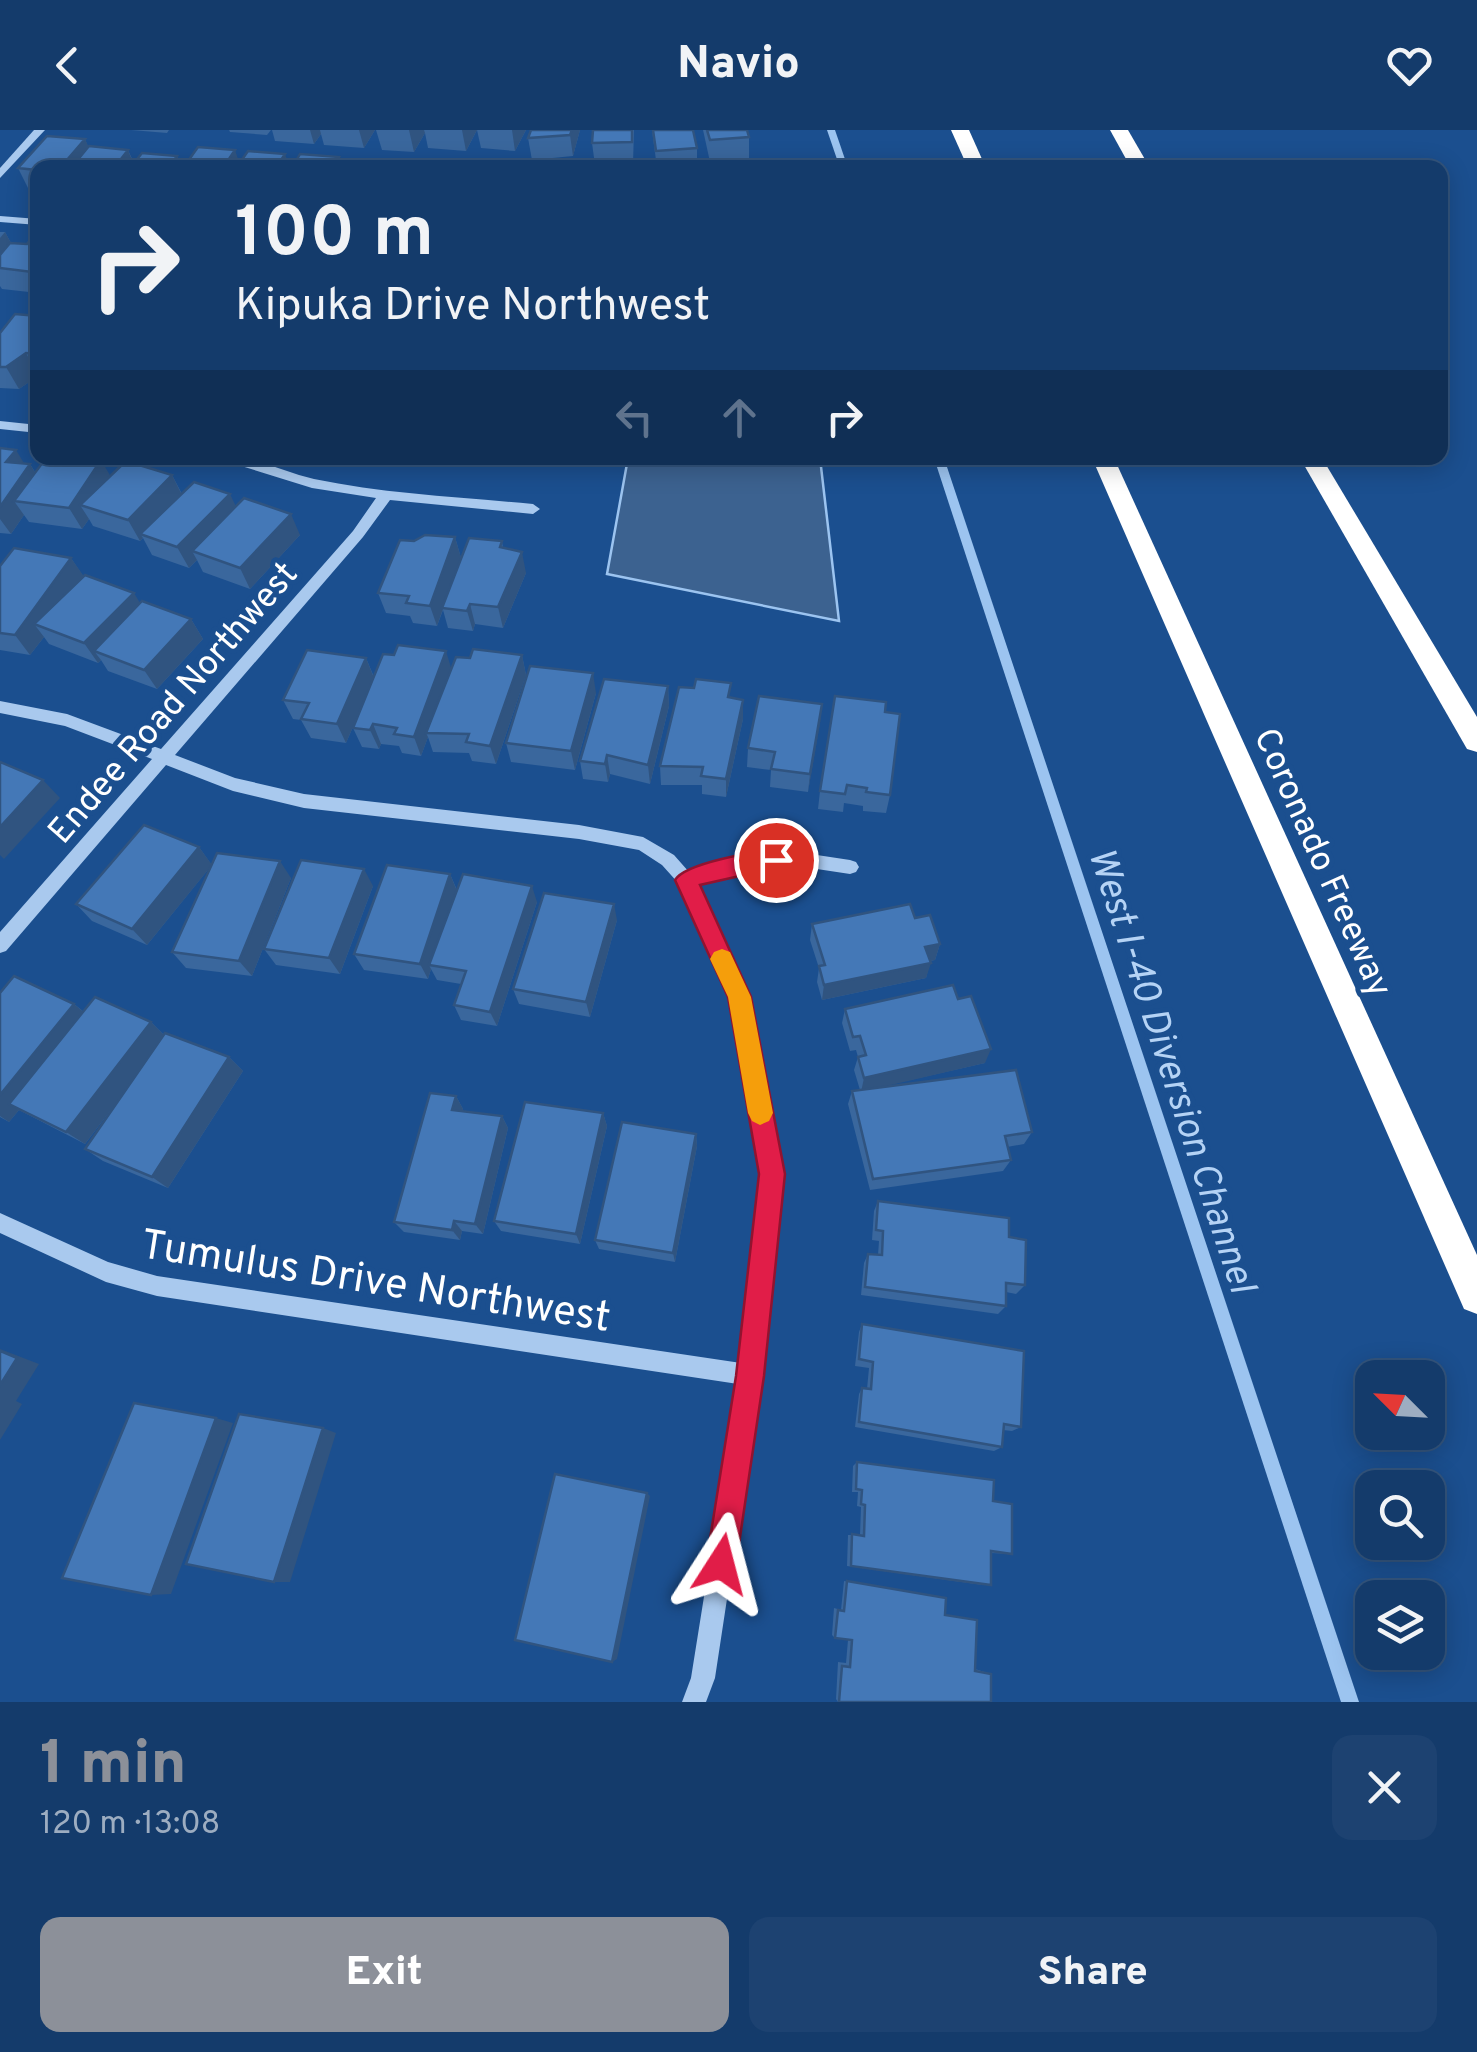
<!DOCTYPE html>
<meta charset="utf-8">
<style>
body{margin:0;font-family:Overpass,sans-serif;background:#1d4271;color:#f1f3f6;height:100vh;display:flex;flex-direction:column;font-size:38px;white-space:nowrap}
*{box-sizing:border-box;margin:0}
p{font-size:32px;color:#9dadc1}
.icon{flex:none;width:55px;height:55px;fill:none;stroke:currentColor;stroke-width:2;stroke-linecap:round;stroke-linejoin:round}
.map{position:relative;height:1572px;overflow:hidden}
.panel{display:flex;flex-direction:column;background:#143b6b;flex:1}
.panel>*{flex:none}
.guide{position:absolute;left:30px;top:30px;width:1418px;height:305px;border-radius:20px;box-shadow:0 5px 25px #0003,0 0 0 2px #33557e;background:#143b6b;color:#f1f3f6;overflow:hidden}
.needle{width:65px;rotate:294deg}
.fabs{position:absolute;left:1355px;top:1230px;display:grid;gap:20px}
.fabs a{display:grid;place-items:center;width:90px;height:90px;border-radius:20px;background:#143b6b;box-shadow:0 5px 25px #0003,0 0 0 2px #33557e;font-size:50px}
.pin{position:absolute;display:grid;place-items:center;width:85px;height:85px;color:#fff;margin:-42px;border:5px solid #fff;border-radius:50%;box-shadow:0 2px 10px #0007}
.me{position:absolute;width:110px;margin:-55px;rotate:9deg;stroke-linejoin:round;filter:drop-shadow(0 0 8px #0008)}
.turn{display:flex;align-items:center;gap:35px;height:210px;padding:0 40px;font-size:45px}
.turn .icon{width:130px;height:130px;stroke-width:2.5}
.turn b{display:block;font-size:70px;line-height:85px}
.lanes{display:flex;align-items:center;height:95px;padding:0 40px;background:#0003;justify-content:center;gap:50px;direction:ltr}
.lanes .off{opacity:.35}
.round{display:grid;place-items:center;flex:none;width:105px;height:105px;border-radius:20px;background:#1d4271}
.headline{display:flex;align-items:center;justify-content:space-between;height:170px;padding:0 40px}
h1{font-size:60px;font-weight:800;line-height:75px;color:#8c9099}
.button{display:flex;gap:20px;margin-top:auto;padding:20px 40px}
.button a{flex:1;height:115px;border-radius:20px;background:#8c9099;color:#fff;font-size:40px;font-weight:800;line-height:115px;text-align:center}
.button a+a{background:#1d4271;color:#f1f3f6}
header{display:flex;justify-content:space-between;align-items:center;height:130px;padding:0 40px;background:#143b6b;font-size:45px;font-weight:800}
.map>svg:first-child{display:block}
.water{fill:#3c6290;stroke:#9cc4f0;stroke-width:2.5}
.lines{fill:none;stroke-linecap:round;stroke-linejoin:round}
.stream{fill:#9cc4f0;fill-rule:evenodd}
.minor{fill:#a9c9ee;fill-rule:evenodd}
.highway{fill:#fff;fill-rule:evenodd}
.wall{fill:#3a679d}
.shaded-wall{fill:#305480}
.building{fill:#4478b7;stroke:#305480;stroke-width:2.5}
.route{fill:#e11d48;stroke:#92132f;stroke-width:2.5}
.slow{fill:#f59e0b}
.labels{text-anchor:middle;stroke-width:10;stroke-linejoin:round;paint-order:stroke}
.street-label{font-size:35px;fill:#fff;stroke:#1b4f8f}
.water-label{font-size:38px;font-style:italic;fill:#b5d3f5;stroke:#1b4f8f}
.near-street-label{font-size:42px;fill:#fff;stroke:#1b4f8f}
</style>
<header><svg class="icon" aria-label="back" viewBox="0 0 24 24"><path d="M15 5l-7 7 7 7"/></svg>Navio<svg class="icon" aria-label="heart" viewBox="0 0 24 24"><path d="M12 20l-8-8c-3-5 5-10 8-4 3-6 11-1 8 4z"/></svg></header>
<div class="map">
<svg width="1477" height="1572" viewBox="0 0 1477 1572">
<rect width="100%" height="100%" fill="#1b4f8f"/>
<path class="water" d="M628,328H820L839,491L607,444Z"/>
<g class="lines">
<g class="stream">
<path d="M827,0H835L848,38H840Z"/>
<path d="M934,328H944L1359,1572H1341Z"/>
</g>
<g class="minor">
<path d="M34,0H45L0,48V38Z"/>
<path d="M0,86L38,89V95L0,92Z"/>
<path d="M0,291L38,295V303L0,299Z"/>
<path d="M223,328C255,326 284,342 314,349C386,364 460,367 533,374L540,379L533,384L390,370L363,407L175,625L235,648L304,664L579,695L643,707L674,725L689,742L755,723L797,722L850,730L856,732L859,737L856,742L850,744L797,736L755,737L697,754L748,867L782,1044L761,1245L715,1548L706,1572H682L691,1548L738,1254L157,1166L106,1152L0,1103V1083L108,1132L157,1146L741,1233L762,1044L730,867L680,755L662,735L639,720L579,709L304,678L233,661L166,635L6,821L0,823V802L152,629L65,596L0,583V571L67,584L161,619L353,401L376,368L312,358L225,331Z"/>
</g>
<g class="highway">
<path d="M951,0H969L986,38H968Z"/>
<path d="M1110,0H1128L1150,38H1131Z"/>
<path d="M1092,328H1114L1477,1125V1184L1464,1179Z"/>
<path d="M1300,328H1322L1477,587V622L1467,619Z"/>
</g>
</g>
<g class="wall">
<path d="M131,0H169L167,3Z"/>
<path d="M229,0H271L267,5L230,2Z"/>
<path d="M272,0H375L364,18L324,15L321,4L314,14L275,11Z"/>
<path d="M376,0H477L466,21L428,18L425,3L414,22L382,20Z"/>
<path d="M477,0H526L515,21L481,18Z"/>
<path d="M580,0L573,26L532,30L528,8Z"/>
<path d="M634,0L633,34L595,35L592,13Z"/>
<path d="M652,0H693L697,18V38H657Z"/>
<path d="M703,0H747L749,7V29L710,32Z"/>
<path d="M85,9L88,17L128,20L134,33L177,26L182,38H38V61L29,60L18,38Z"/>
<path d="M0,102H5L11,113L27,114L38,105V163L2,159L0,156Z"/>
<path d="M38,186V246L19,259L0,258V203Z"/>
<path d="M0,318L25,334H30L35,342L110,346L172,345L182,364L236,376L300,405L250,459L203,442L197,430L189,438L152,425L143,408L140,411L93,396L89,389L82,399L29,392L24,385L11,404L0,403Z"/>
<path d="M490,328H525L522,334L490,331Z"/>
<path d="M455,407L461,428L502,411L503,418L526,443L503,498L475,494L473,501L448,498L443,480L437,496L413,493L410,486L386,483L378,463L414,411Z"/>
<path d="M71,428L83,446L140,473L191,489L203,509L157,559L108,541L101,530L98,533L49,514L44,507L30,525L0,520V436Z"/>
<path d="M522,525L526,545L496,634L472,631L469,623L433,622L428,607L421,626L402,623L399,616L381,614L379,619L362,617L353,598L356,590L346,613L311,608L301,590L293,589L283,570L366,528L374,547L451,539L470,528Z"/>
<path d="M668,556L669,576L650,654L610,644L608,652L583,649L580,631Z"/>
<path d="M596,563L575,640L511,632L506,613Z"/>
<path d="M731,568L743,570V589L726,667L702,664V655H661L660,636Z"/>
<path d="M822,574L808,662L770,657L771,640L747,637L748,618Z"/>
<path d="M885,582L890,665L886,683L863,681V676L844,673L843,682L818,679L820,661Z"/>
<path d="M199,717L211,734L291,748L252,846L186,838L172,822L211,736L147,815L92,791L76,774Z"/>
<path d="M450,744L457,760L537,772L497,896L461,890L454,875L461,854L437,850L431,839L428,849L364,840L354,824Z"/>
<path d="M373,756L340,844L276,835L264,819Z"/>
<path d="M915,788L940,814L935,830L930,831L926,848L822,870L817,852L819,838L810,810L812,794Z"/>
<path d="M617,790L590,887L519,874L513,859Z"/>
<path d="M0,863L74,874L84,882L151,892L164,905L229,927L243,941L168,1058L103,1031L85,1019L123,964L85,1014L19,980L9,992L0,987Z"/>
<path d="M845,879L985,933L879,957L1032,1002L1024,1014L1007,1017L1011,1030L1003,1041L870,1060L848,974L852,961L860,960L854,940L858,927L856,920L850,921L842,893Z"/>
<path d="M456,966L463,979V981L502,986L508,998L483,1104L462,1101L460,1110L404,1102L394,1092Z"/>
<path d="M603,983L607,996L580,1114L501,1101L494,1091Z"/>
<path d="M696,1004L697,1016L675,1132L599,1119L595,1110Z"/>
<path d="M878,1071L1009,1107L1025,1155L1016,1164L1006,1162V1176L998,1184L861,1165L864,1133L868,1124L878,1125L879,1111L872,1110L874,1081Z"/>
<path d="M862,1194L1021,1297L1012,1301L1003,1300L1002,1317L994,1321L855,1297L859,1264L862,1258L867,1259L869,1238L855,1236L859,1202Z"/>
<path d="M857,1332L993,1371L1012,1424L991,1423L983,1455L847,1436L848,1405H860L861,1377L857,1376L858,1362H852L853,1336Z"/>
<path d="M844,1451L946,1468L945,1485L975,1539L991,1544V1572H838L836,1569L838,1532L846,1533L848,1510L835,1508L832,1505L834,1478L841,1480Z"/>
</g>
<g class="shaded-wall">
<path d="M310,0H320L321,4L314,14Z"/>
<path d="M359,0H375L364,18Z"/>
<path d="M409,0H424L425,3L414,22Z"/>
<path d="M462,0H477L466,21Z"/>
<path d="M512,0H526L515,21Z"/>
<path d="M572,0H580L573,26L570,5Z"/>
<path d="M85,9L95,31L89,38H60Z"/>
<path d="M128,20L135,38H114Z"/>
<path d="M235,20L241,38H223Z"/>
<path d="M285,24L290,38H276Z"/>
<path d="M177,26L182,38H168Z"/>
<path d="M339,27L342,38H333Z"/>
<path d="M5,102L17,124L0,138V108Z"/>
<path d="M38,135V151L32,142Z"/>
<path d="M26,223L38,246L19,259L6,237Z"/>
<path d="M16,320L27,338L30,334L43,356L14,371L24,385L11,404L0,389V377L6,332Z"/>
<path d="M101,330L114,352L80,375L89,389L82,399L69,378Z"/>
<path d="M172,345L183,367L140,404L143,408L140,411L128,390Z"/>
<path d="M230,364L240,385L192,421L197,430L189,438L177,417Z"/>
<path d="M291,384L300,405L250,459L240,438Z"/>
<path d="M455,407L461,428L437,496L430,476Z"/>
<path d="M522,422L526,443L503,498L498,477Z"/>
<path d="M71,428L85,448L34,494L44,507L30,525L15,505Z"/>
<path d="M134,463L146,483L94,521L101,530L98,533L84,513Z"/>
<path d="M470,474L475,494L473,501L467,481Z"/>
<path d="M191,489L203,509L157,559L144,540Z"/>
<path d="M446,521L452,541L426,603L428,607L421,626L414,607Z"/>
<path d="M522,525L526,545L496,634L490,616Z"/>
<path d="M366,528L374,548L346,613L337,594Z"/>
<path d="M593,543L596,563L575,640L571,621Z"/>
<path d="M668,556L669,576L650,654L648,635Z"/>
<path d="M743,570V589L726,667V649Z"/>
<path d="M822,574L820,594L808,662L810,644Z"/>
<path d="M373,594L381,614L379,619L370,600Z"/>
<path d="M607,625L610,644L608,652L605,634Z"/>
<path d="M43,650L60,668L4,729L0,725V697Z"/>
<path d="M199,717L212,735L147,815L132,799Z"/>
<path d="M280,731L291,748L252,846L239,831Z"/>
<path d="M364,739L373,756L340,844L329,828Z"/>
<path d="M450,744L457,761L429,835L431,839L428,849L420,834Z"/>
<path d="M532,756L537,772L497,896L490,882Z"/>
<path d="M614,774L617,790L590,887L586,872Z"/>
<path d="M940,814L935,830L920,833L925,817Z"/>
<path d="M931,833L926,848L822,870L824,855Z"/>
<path d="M74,874L92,889L9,974L19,980L9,992L0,986V965Z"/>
<path d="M151,892L166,907L85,1014L66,1002Z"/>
<path d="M991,919L985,933L861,962L864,948Z"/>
<path d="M229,927L243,941L168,1058L152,1047Z"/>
<path d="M456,966L463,979L460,992L452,980Z"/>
<path d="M603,983L607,996L580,1114L576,1104Z"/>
<path d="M502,986L508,998L483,1104L475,1094Z"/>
<path d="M696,1004L697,1016L675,1132L673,1123Z"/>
<path d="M454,1091L462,1101L460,1110L452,1100Z"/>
<path d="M0,1219L39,1234L16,1271L22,1274L0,1310Z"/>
<path d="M216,1288L233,1293L171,1464L151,1465Z"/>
<path d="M323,1298L336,1303L290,1452H274Z"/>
<path d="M647,1363L650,1366L617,1529L612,1532Z"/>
</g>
<g class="building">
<path d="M531,0H572L570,5L528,8Z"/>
<path d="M593,0H632V12L592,13Z"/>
<path d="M653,0H693L697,18L656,21Z"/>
<path d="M707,0H747L749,7L710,10Z"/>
<path d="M47,6L85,9L60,38H38V44L33,43L36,40L18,38Z"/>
<path d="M89,16L128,20L114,38H71Z"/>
<path d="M198,17L235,20L223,38H183Z"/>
<path d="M248,21L285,24L276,38H236Z"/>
<path d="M142,23L177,26L168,38H130Z"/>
<path d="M300,24L339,27L333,38H292Z"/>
<path d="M345,35L374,38H344Z"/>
<path d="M34,105H38V135L32,142L0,138V125L10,113L27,114Z"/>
<path d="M15,184L38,186V224L26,223L6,237H0V203Z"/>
<path d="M0,318L16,320L6,332L30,334L0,377Z"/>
<path d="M46,328H80L101,330L69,378L14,371Z"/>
<path d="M126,331L172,345L128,390L80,375Z"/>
<path d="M194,352L230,364L177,417L140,404Z"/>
<path d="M244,368L291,384L240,438L192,421Z"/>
<path d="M425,405L455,407L430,476L406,473L409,466L378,463L400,410L414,411Z"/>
<path d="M469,408L502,411L500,417L522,422L498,477L470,474L467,481L442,478Z"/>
<path d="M14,418L71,428L15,505L0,503V436Z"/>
<path d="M85,445L134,463L84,513L34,494Z"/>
<path d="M142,471L191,489L144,540L94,521Z"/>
<path d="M398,515L446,521L414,607L394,604L397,598L373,594L370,600L353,598L383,524L394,525Z"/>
<path d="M473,519L522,525L490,616L466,612L469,604L426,603L456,527L470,528Z"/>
<path d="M307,520L366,528L337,594L301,589L309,573L283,570Z"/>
<path d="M530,536L593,543L571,621L506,613Z"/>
<path d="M604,549L668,556L648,635L607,625L605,634L580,631Z"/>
<path d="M696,549L731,553L728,567L743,570L726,649L701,646L703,637L660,636L679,557L694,558Z"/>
<path d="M759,566L822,574L810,644L771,639L775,622L748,618Z"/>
<path d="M835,566L886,572L885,582L900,584L890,665L866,662L867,658L847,655L845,664L820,661Z"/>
<path d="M0,632L43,650L0,697Z"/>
<path d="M144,695L199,717L132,799L76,774Z"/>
<path d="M217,723L280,731L239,831L172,822Z"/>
<path d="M301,730L364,739L329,828L264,819Z"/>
<path d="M387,735L450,744L420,834L354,824Z"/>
<path d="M463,744L532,756L490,882L454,875L466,841L429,835Z"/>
<path d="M544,763L614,774L586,872L513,859Z"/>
<path d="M910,774L915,788L930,785L940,814L925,817L931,833L824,855L819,836L825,835L812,794Z"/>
<path d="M14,846L74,874L0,965V863Z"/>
<path d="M953,855L958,869L971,866L991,919L864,948L858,927L866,925L860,906L853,907L845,879Z"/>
<path d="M95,867L151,892L66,1002L9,974Z"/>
<path d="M165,903L229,927L152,1047L85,1019Z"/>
<path d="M1016,940L1032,1002L1005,1006L1011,1030L873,1049L852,961Z"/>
<path d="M430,963L456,966L452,980L502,986L475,1094L454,1091L452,1100L394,1092Z"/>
<path d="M525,972L603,983L576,1104L494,1091Z"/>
<path d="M622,992L696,1004L673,1123L595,1110Z"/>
<path d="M878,1071L1009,1088V1107L1026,1110L1025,1155L1006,1153V1176L865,1157L868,1124L882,1125L883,1101L876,1100Z"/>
<path d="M862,1194L1024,1221L1021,1297L1004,1294L1002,1317L859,1292L862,1258L871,1259L873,1232L859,1229Z"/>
<path d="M0,1221L17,1228L0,1255Z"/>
<path d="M134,1273L216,1288L151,1465L62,1448Z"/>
<path d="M239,1284L323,1298L274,1452L186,1434Z"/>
<path d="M857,1332L994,1350L993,1371L1012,1374V1424L991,1421V1455L851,1436L852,1404L864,1406L865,1375L861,1374L862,1360L856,1359Z"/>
<path d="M555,1344L647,1363L612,1532L515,1510Z"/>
<path d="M847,1451L946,1468L945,1485L977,1490L975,1541L991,1544V1572H839L842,1536L850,1537L852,1510L835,1508L838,1480L844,1481Z"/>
</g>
<path class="route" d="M776,720L784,723L788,730L784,736L700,755L751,867L785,1044L764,1246L736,1434L731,1445L721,1450L710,1445L706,1434L736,1246L759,1044L728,867L675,750C685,733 756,721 776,720Z"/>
<path class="slow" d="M722,819L730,822L751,867L773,983L769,991L760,995L752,991L748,983L728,867L710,829L714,822Z"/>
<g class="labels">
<g class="street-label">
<text transform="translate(172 572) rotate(-49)" y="12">Endee Road Northwest</text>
<text transform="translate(1324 732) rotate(66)" y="12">Coronado Freeway</text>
</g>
<g class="water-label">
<text transform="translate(1173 940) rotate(72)" y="13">West I-40 Diversion Channel</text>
</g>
<g class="near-street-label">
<text transform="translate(376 1149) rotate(9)" y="15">Tumulus Drive Northwest</text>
</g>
</g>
</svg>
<div class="fabs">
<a><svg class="needle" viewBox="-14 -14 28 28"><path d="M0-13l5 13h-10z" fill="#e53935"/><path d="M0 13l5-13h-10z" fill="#9dadc1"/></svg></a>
<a><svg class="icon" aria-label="search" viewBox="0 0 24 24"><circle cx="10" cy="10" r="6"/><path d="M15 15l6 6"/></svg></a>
<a><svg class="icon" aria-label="layers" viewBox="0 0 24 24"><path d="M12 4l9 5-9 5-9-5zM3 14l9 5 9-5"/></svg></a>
</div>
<div class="pin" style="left:776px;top:730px;background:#d93025"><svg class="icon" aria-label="arrive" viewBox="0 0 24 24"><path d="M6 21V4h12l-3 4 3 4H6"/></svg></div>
<svg class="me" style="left:721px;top:1434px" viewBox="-20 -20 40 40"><path d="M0-17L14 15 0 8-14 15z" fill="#e11d48" stroke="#fff" stroke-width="4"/></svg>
<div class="guide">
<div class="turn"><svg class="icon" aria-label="right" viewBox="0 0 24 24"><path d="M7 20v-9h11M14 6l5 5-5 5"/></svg><div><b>100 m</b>Kipuka Drive Northwest</div></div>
<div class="lanes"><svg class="icon off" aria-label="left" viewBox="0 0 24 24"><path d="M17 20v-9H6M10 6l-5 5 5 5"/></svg><svg class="icon off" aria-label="ahead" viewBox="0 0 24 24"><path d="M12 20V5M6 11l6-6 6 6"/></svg><svg class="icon" aria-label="right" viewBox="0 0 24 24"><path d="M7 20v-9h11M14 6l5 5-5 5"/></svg></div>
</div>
</div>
<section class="panel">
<div class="headline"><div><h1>1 min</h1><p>120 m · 13:08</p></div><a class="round"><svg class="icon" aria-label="close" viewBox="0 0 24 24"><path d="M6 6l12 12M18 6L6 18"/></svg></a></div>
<div class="button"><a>Exit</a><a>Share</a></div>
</section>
